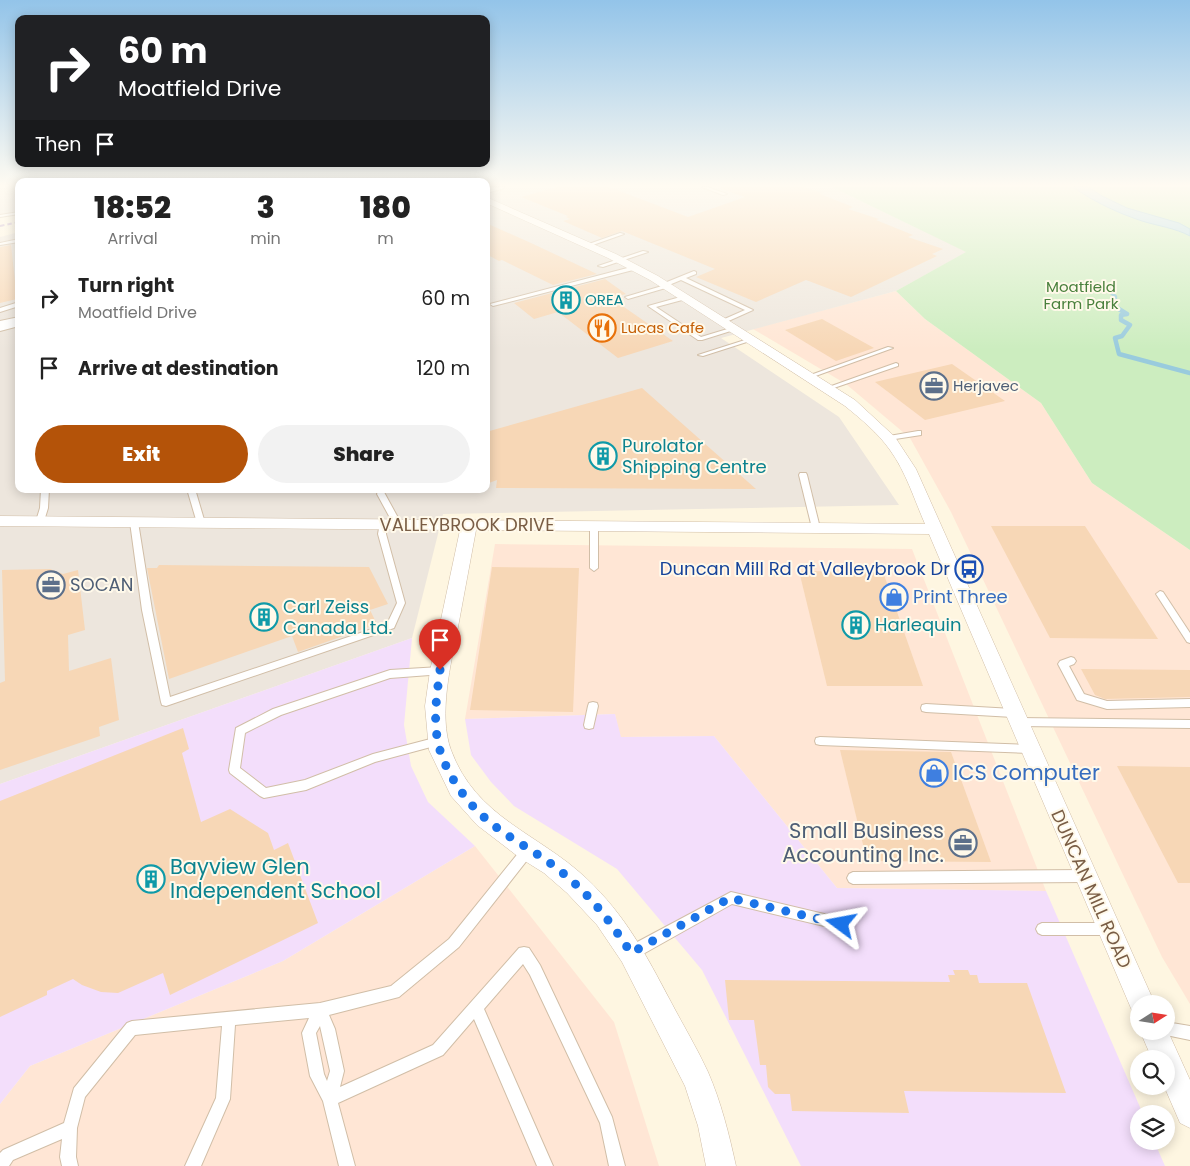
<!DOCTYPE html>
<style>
body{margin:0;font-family:Poppins,sans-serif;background:#f2f2f2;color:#222;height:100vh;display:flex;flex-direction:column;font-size:19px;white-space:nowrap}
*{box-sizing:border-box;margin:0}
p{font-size:16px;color:#767676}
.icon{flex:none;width:28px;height:28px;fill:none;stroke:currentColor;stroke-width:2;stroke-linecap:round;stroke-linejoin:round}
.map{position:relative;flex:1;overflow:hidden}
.side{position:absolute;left:15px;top:178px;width:475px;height:315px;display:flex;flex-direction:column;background:#fff;border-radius:10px;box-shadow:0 2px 12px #0003}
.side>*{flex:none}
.banner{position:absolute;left:15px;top:15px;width:475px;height:152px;border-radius:10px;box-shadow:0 2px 12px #0003;background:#202124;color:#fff;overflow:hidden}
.needle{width:32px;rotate:78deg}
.buttons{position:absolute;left:1130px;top:995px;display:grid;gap:10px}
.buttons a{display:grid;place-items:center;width:45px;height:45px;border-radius:50%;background:#fff;box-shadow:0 2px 12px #0003;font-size:25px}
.pin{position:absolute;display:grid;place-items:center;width:42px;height:42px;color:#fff;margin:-51px -21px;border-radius:50% 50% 50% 0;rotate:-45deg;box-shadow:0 0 5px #0007}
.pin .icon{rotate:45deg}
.me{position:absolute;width:55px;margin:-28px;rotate:283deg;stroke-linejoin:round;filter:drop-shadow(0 0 4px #0008)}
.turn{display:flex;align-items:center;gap:18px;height:105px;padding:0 20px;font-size:22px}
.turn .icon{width:65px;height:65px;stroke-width:2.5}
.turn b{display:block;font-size:35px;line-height:42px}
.then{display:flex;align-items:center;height:48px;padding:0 20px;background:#0003;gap:10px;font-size:19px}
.eta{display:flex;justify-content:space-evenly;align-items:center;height:85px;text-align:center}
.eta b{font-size:30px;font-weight:800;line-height:35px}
.action{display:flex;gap:10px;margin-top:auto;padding:10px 20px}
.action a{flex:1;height:58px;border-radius:30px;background:#b45309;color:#fff;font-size:20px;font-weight:800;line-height:58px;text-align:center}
.action a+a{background:#f2f2f2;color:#222}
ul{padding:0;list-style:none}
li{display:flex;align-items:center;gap:15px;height:70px;padding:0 20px}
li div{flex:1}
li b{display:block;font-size:19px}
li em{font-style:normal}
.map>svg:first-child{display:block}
.commercial{fill:#ffe6d5}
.industrial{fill:#ede6dd}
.education{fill:#f3defb}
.green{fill:#ccedbf}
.water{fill:#b4dcea;stroke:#99cbdd}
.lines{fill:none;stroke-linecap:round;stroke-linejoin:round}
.stream-far1{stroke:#99cbdd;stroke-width:3}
.stream{stroke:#99cbdd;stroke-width:4.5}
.building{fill:#f7d7b6}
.service-casing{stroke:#d1bea7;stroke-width:2}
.minor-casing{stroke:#d1bea7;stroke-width:1}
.tertiary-casing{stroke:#d1bea7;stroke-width:2}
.service{fill:#fff;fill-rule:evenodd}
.minor{fill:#fff;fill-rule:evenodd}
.tertiary{fill:#fff;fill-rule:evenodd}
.rail{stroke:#ba9fc9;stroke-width:2;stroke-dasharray:4.5 3;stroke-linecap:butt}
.route{stroke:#1a73e8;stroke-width:9;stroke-dasharray:0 16.2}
.labels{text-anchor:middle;stroke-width:4;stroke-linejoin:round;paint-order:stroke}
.far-park-label{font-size:15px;fill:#49803c;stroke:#fff9ea}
.far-culture-label{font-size:15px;fill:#0d838f;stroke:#fff9ea;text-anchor:start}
.far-food-label{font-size:15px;fill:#c56008;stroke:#fff9ea;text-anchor:start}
.far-service-label{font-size:15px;fill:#4e5e75;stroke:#fff9ea;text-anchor:start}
.culture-label{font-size:18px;fill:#0d838f;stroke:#fff9ea;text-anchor:start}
.street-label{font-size:18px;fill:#795d45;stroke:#fff9ea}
.transit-label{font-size:18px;fill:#164399;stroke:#fff9ea;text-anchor:end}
.service-label{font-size:18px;fill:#4e5e75;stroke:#fff9ea;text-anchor:start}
.shop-label{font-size:18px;fill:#366cbe;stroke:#fff9ea;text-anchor:start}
.near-shop-label{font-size:21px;fill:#366cbe;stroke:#fff9ea;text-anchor:start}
.near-service-label{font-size:21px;fill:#4e5e75;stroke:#fff9ea;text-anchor:end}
.near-culture-label{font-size:21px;fill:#0d838f;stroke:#fff9ea;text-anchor:start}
</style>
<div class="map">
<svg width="1190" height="1166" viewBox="0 0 1190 1166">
<rect width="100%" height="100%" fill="#fef6e1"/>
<g class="commercial">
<path d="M896,291L925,319L1041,403L1092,483L1190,550V1004L1162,957L951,512L910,438L846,384L753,329Z"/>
<path d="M495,544L912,549L1046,891L837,888L714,736L620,737L615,714L465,719Z"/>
<path d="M475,846L614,1022L659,1166H0V1104L30,1066L283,961Z"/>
</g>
<g class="industrial">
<path d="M0,187H19V213L0,217Z"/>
<path d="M486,187H832L967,252L896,291L721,338L839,417L899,505L443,514L412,638L0,784V237L19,232V489H486Z"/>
</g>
<g class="education">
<path d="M412,638L404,725L411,766L428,802L475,846L283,961L30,1066L0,1104V784Z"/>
<path d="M615,714L621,737L714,736L837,888L1046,891L1143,1114H1139V1141H1154L1165,1166H801L702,970L617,869L514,806L491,782L471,755L465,719Z"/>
</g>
<path class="green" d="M832,187H1190V550L1092,483L1041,403L925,319L896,291L966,252Z"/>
<path class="water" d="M1073,187H1088L1102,196L1127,208L1179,223L1190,229V236C1175,228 1158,226 1142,221C1118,213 1094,202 1073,187Z"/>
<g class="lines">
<path class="stream-far1" d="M1100,284L1115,296V299"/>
<path class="stream" d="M1115,297L1114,306L1127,314L1121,315V320L1130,325L1122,336L1115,338L1119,354L1190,373"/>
</g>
<g class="building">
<path d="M557,187H609L688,217L745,197L721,189V187H803L823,193L820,194L853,207L848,209L879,219L876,220L913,235L908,237L943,249L932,254L937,256L851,297L806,280L756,302L696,277L715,269L622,231L602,238L563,221L570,219L566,217L568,216L521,197Z"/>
<path d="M486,223L531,243L597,274L553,285L502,260L499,261L486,254Z"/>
<path d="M11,245L17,299L0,303V247Z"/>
<path d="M605,279L626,294L611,298L673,341L618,358L558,312L534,319L514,303Z"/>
<path d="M822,319L874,348L836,361L785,330Z"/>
<path d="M952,364L1005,401L925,420L875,382Z"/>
<path d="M642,388L756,489L496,488L497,480L486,484V432Z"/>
<path d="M991,526H1085L1158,639L1050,638Z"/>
<path d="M159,565L369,567L388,604L370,610L377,624L298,652L292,636L169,679L147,568H157Z"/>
<path d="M492,567L579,568L573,712L470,710Z"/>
<path d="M50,569L63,574L78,570L85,630L68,635L69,671L111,658L119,720L99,727L100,736L0,770V683L5,681L2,570Z"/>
<path d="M799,571L883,572L923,686H827Z"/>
<path d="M1081,669L1190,670V697L1105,699L1095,695Z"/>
<path d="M183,728L189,749L182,753L201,822L230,809L268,833L274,850L288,843L318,923L170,995L163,973L118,993L101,992L82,985L73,979L47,991V995L0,1017V801Z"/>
<path d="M840,750L951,752L991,862L867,861Z"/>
<path d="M1117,766L1190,767V883H1178Z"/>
<path d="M953,970H968L970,975H977L979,983H1027L1066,1093L904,1091L909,1113L792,1111L790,1094H775L768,1087L766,1065H760L754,1020H729L725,980L950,982L948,975H955Z"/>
</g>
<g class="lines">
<g class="service-casing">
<g id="service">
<path d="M702,187H707L727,194L723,195Z"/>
<path d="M19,212V214L0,217V215Z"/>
<path d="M620,233L624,234L590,246L586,245Z"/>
<path d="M19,239V242L0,245V243Z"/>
<path d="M643,251L648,252L603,267L598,266Z"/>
<path d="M635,266L638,268L637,269L493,306L490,304Z"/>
<path d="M694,271L696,272V274L686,278L753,310L724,323H720V321L745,310L681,280L669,285V287L628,299L625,297L662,286V284Z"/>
<path d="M684,296L687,298L686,299L656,307L701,337L734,327L737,329L702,340H698L648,306Z"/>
<path d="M19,302V306L0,312V308Z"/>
<path d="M748,339L753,340L703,356L698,355Z"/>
<path d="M888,347L893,348L810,378L808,379L805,377Z"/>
<path d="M896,363L898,364V366L828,390L826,391L823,389Z"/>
<path d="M918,431H921V435L889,440L885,438L889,436Z"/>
<path d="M800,473H806L807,475L820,528L819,530H813L812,528L799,475Z"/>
<path d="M41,489H49L48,508L44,521L40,524L36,521L40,508Z"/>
<path d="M187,489H195L205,523L204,525L201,526L197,523Z"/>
<path d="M378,492H384L385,494L402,525L401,527H395L377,494Z"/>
<path d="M134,519L138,522L152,610L170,697L387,624L397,603L378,534L380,523H386L387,525L386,534L405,603L394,628L166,706L162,705L161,702L142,610L130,522Z"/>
<path d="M594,523L598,526V568L594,571L590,568V526Z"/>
<path d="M1160,591L1163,592L1190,633V643L1187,642L1156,594Z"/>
<path d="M1071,657L1074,658L1076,661L1074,664L1069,666L1084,694L1107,701L1190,699V707L1107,709L1077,700L1058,664L1060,661Z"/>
<path d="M440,667L443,668L445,671L443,674L390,678L281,715L245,733L240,768L266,788L305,780L373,754L438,737L442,738L443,741L442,744L375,762L306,790L264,798L260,796L230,773L229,770L236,728L273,709L390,670Z"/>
<path d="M593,702L597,703L598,706L593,728L589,729L585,728L584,725L588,706L589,703Z"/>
<path d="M926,704L1013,709L1017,710L1018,713L1017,716L1013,717L926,712L922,711L921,708L922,705Z"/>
<path d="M1018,718L1190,720V728L1018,726L1014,725L1013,722L1014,719Z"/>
<path d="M820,737L1029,745L1033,746L1034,749L1033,752L1029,753L820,745L816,744L815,741L816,738Z"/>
<path d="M528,845L532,846L534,850L532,854L459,947L399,997L329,1015L335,1029L344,1071L340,1087L433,1045L519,948L524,947L529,948L540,965L612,1117L625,1166H609L600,1123L530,975L523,964L484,1009L553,1166H537L474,1019L443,1055L338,1103L355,1166H339L323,1101L310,1076L302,1033L309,1018L235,1025L230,1099L201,1166H185L216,1098L222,1026L135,1035L85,1097L77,1128L76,1157L78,1166H62L60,1157L62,1139L13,1160L9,1166H0V1153L3,1150L64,1123L74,1088L127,1023L132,1021L320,1003L391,986L449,939L524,846ZM320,1026L330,1071L327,1081L324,1074L316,1033Z"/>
<path d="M1085,870L1089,872L1091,876L1089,880L1085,882L853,884L849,882L847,878L849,874L853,872Z"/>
<path d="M731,892L841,918L845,920L847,924L845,928L841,930L732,904L636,958L631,959L626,958L625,953L626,948Z"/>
<path d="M1042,923H1109L1113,925L1115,929L1113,933L1109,935H1042L1038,933L1036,929L1038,925Z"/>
<path d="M1166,1022L1190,1026V1040L1161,1034L1160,1031H1166Z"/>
</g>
</g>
<g class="minor-casing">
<g id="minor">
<path d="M486,197L616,254L658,276L855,400L895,437L916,469L1155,1004H1139V1016L1133,1013L929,534L476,530C470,562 464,595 458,627C451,663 438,715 451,750C476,818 538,833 586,878C626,916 645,953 671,1002C683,1025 697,1048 708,1072C721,1102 729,1134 736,1166H706L698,1126L685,1086L622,962L597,925L567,893L544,873L520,858L477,825L451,796L429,750L425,706L430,671L460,530L0,526V516L925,524C914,499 906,472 890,450C878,433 861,419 845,406L650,280L608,258L486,203Z"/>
<path d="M1166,1027L1190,1080V1128L1180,1123L1164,1086H1166V1059H1152L1140,1031H1166Z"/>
</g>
</g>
<g class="tertiary-casing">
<g id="tertiary">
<path d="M486,187H504L502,189L486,193Z"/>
<path d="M19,317V326L0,331V321Z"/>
</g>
</g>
<use href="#service" class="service"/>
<use href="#minor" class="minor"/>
<use href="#tertiary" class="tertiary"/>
<path class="rail" d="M0,226L19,222"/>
</g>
<linearGradient id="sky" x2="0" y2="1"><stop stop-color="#93c4e9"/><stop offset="0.53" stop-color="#fffbf2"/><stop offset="1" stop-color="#fffbf2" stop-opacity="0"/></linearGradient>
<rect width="1190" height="350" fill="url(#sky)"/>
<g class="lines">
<path class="route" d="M440,670C437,694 433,718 438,742C443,769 465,801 485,818C506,837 532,849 554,866C588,892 608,918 631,953L730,898L841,924"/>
</g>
<defs>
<g id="building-ring" transform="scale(1.4375)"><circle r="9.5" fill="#fff9ea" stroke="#0f9aa8" stroke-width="1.5"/><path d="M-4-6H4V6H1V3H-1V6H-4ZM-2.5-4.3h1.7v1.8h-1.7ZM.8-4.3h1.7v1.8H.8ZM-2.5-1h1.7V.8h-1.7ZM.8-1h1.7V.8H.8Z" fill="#0f9aa8"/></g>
<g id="restaurant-ring" transform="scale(1.4375)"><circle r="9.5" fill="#fff9ea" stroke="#e8710a" stroke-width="1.5"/><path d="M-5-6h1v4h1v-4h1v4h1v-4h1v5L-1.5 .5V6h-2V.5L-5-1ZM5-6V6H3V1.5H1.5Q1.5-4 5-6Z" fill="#e8710a"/></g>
<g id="office-ring" transform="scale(1.4375)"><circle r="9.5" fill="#fff9ea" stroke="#5c6f8a" stroke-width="1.5"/><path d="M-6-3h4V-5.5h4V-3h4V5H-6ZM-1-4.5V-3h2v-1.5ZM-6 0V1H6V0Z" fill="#5c6f8a"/></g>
<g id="bus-ring" transform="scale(1.4375)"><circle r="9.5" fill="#fff9ea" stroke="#1a4fb4" stroke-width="1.5"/><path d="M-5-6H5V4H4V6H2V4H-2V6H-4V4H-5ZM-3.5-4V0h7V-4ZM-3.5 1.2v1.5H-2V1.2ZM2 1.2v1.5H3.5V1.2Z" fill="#1a4fb4"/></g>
<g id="shop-ring" transform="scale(1.4375)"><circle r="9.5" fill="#fff9ea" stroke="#3f7fe0" stroke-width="1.5"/><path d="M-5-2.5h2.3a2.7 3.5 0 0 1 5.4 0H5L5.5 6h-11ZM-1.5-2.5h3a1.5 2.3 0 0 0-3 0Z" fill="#3f7fe0"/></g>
</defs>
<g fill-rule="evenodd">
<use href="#building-ring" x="566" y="300"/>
<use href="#restaurant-ring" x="602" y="328"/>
<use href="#office-ring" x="934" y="386"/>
<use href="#building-ring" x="603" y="456"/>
<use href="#bus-ring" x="969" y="569"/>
<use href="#office-ring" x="51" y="585"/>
<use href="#shop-ring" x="894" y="597"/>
<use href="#building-ring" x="264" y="617"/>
<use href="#building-ring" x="856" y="625"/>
<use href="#shop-ring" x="934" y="773"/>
<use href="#office-ring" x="963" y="843"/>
<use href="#building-ring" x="151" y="879"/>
</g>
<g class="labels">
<g class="far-park-label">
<text x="1081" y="292">Moatfield<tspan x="1081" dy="17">Farm Park</tspan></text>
</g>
<g class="far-culture-label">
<text x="585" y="305">OREA</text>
</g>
<g class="far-food-label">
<text x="621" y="333">Lucas Cafe</text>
</g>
<g class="far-service-label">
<text x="953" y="391">Herjavec</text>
</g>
<g class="culture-label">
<text x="622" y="452">Purolator<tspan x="622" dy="21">Shipping Centre</tspan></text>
<text x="283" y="613">Carl Zeiss<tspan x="283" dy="21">Canada Ltd.</tspan></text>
<text x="875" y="631">Harlequin</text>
</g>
<g class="street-label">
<text x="467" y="531">VALLEYBROOK DRIVE</text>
<text transform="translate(1091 889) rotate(66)" y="6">DUNCAN MILL ROAD</text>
</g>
<g class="transit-label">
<text x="950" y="575">Duncan Mill Rd at Valleybrook Dr</text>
</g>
<g class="service-label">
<text x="70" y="591">SOCAN</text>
</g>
<g class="shop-label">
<text x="913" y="603">Print Three</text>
</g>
<g class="near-shop-label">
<text x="953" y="780">ICS Computer</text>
</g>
<g class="near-service-label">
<text x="944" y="838">Small Business<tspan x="944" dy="24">Accounting Inc.</tspan></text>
</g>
<g class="near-culture-label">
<text x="170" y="874">Bayview Glen<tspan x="170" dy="24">Independent School</tspan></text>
</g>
</g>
</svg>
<div class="buttons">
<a><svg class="needle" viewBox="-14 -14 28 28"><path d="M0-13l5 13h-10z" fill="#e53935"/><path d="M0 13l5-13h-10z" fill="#767676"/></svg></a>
<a><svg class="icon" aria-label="search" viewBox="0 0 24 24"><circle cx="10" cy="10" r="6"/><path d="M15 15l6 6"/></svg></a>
<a><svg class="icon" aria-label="layers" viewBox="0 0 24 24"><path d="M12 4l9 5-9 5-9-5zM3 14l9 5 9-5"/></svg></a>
</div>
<div class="pin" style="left:440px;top:670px;background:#d93025"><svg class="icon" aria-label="arrive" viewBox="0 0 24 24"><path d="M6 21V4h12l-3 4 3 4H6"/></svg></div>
<svg class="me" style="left:841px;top:924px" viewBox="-20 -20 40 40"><path d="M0-17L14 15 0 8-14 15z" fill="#1a73e8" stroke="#fff" stroke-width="4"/></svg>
<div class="banner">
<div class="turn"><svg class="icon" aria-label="right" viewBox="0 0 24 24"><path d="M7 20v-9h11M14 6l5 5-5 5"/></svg><div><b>60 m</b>Moatfield Drive</div></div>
<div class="then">Then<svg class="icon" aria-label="arrive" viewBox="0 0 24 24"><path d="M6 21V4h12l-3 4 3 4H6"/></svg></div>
</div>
<section class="side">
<div class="eta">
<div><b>18:52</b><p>Arrival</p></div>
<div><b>3</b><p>min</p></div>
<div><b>180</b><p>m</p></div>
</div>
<ul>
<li><svg class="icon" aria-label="right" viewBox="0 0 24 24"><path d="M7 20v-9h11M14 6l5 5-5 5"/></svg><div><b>Turn right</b><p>Moatfield Drive</p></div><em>60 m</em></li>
<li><svg class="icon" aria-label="arrive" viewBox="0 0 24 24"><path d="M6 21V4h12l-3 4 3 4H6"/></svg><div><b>Arrive at destination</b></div><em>120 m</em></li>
</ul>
<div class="action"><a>Exit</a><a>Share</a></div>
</section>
</div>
